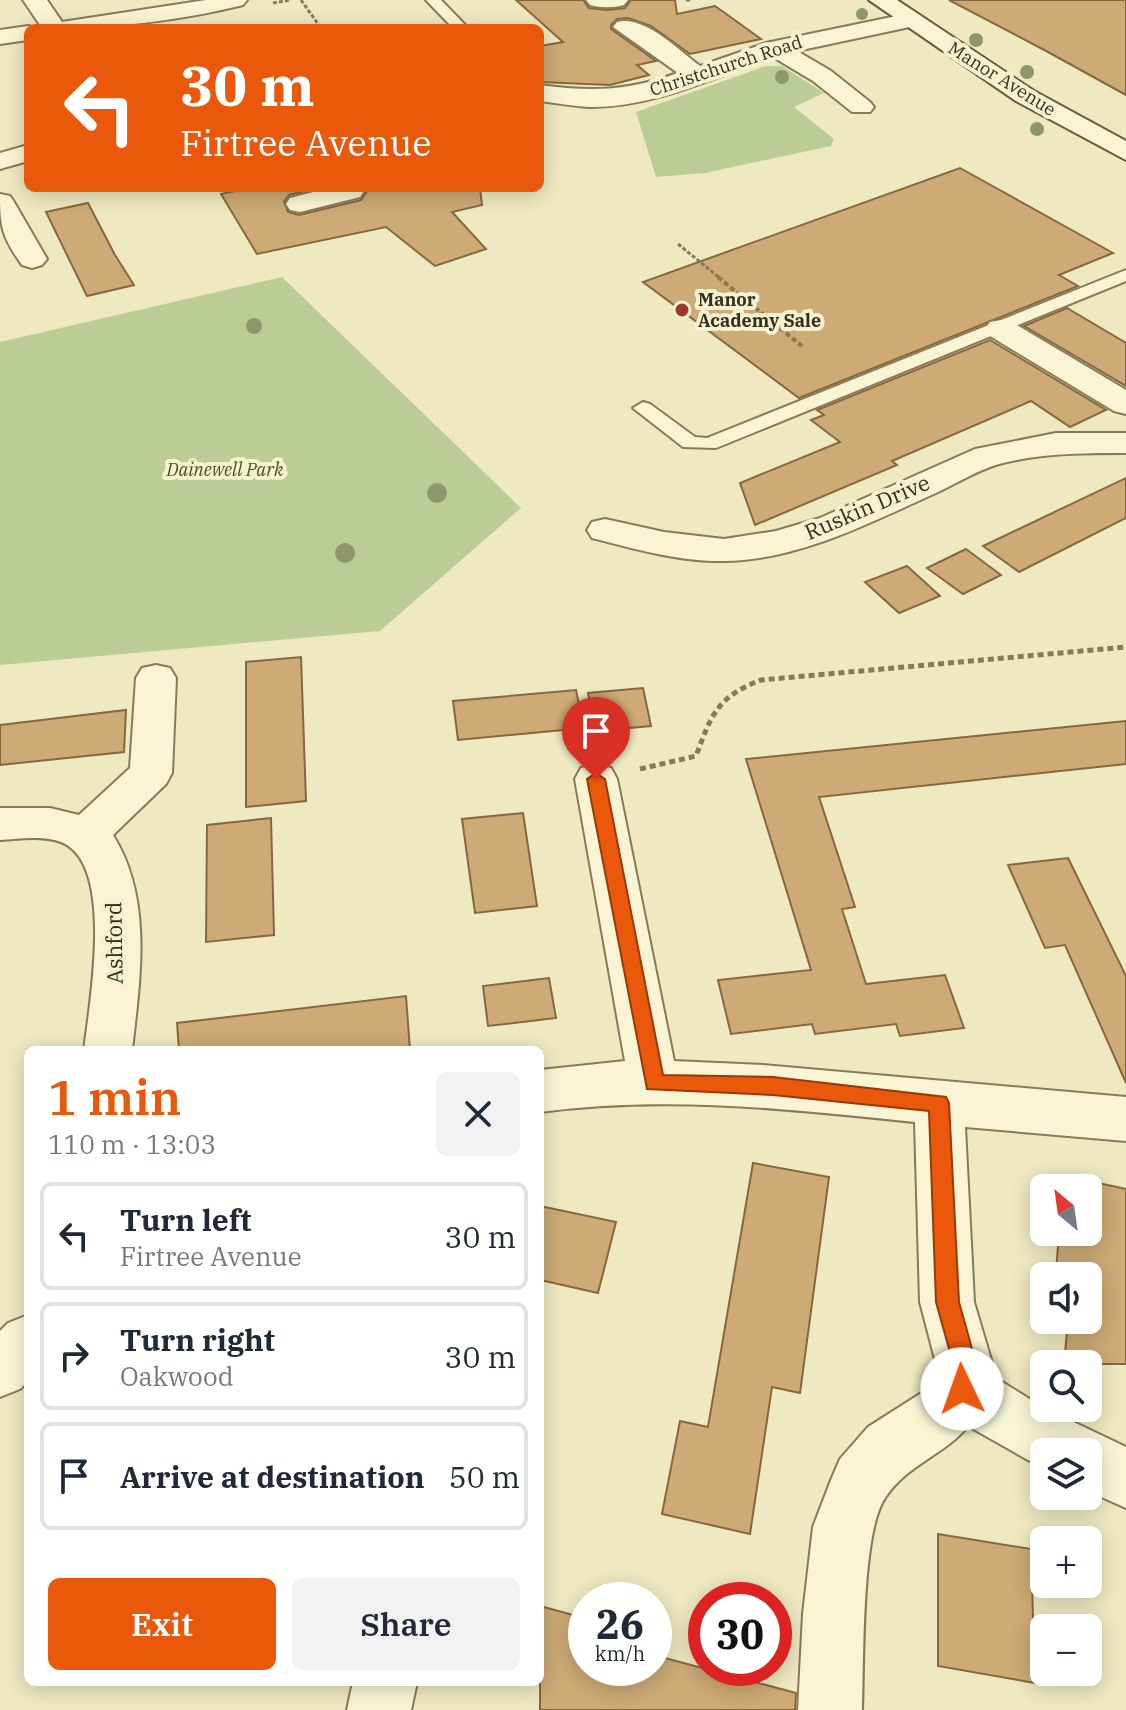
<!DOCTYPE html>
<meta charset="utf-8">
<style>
body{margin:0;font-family:"IBM Plex Serif",serif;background:#f2f2f3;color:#1f2937;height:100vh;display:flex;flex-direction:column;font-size:30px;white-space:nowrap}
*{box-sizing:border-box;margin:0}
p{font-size:26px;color:#747a83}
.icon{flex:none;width:44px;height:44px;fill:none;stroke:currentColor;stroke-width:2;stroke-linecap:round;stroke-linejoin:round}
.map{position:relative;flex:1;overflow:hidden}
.panel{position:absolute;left:24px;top:1046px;width:520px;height:640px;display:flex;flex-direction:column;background:#fff;border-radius:12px;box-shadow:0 4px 20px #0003}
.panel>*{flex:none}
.guide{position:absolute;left:24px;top:24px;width:520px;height:168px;border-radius:12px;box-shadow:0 4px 20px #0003;background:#ea580c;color:#fff;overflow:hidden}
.needle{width:52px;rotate:331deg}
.tools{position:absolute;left:1030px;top:1174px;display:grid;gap:16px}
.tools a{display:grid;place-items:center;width:72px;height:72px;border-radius:12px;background:#fff;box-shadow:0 4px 20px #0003;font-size:40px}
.speed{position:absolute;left:568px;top:1582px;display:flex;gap:16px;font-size:40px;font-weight:700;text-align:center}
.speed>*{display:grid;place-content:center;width:104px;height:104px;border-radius:50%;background:#fff;box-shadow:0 4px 20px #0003;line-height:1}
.speed small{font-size:20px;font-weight:400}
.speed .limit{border:12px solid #d22;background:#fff;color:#111}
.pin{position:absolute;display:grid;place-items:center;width:68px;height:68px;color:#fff;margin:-82px -34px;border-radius:50% 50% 50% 0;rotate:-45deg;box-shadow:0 0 8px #0007}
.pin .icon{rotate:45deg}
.me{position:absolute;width:88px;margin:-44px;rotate:357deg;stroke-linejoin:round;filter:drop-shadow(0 0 6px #0008)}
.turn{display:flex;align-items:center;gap:28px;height:168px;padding:0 24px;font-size:36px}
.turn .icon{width:104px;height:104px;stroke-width:2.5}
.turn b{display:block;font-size:56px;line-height:68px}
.round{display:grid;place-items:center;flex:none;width:84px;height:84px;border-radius:12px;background:#f2f2f3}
.headline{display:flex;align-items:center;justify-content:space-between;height:136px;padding:0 24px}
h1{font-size:48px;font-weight:600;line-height:60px;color:#ea580c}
.cta{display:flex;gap:16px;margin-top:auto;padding:16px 24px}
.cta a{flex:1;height:92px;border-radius:12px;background:#ea580c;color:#fff;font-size:32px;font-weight:600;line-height:92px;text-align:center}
.cta a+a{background:#f2f2f3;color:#1f2937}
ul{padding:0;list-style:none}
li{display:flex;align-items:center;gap:24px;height:108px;margin:0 16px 12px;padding:0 8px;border:4px solid #e0e1e3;border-radius:12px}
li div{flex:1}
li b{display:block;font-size:30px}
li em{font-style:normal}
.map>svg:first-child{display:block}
.green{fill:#bccc95}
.building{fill:#cdaa76;stroke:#87683e;stroke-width:2}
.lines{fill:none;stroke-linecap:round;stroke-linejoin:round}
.lane-casing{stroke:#887a58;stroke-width:4}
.street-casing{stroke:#887a58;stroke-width:4}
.secondary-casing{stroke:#695b3c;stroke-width:4}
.path-far2{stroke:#887a58;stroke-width:3;stroke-dasharray:4 2;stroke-linecap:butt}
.path-far1{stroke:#887a58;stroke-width:4;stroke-dasharray:5 3;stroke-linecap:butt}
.path{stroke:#887a58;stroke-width:5;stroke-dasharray:6 4;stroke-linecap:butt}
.lane{fill:#f9f5d4;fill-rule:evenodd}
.street{fill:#f9f5d4;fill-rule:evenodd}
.secondary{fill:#f9f5d4;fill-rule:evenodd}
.tree{fill:#8e976a}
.route{fill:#ea580c;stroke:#983908;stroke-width:2}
.poi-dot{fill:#973b28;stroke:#f6f2d0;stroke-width:3}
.labels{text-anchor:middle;stroke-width:8;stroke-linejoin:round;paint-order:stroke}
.far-street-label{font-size:18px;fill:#372e1d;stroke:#f6f2d0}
.far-poi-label{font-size:18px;font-weight:bold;fill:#372e1d;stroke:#f6f2d0;text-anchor:start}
.far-park-label{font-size:18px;font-style:italic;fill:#3f5423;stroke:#f6f2d0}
.street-label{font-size:22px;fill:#372e1d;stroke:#f6f2d0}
</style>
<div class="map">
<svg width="1126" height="1710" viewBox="0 0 1126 1710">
<rect width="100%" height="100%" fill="#eee9c1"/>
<g class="green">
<path d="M766,66H782L824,93L794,107L834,139L831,146L705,173L656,177L636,112Z"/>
<path d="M282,277L521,508L380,631L0,665V342Z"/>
</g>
<g class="building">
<path d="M516,0H583L589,8L607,10L625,8L631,0H675L677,14L715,6L761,39L690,54L651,26L628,18L617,19L611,25V29L656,61L637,65L649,75L610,85L540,82V46L563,42Z"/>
<path d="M949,0H1126V95L1048,52Z"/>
<path d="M960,168L1113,253L1059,275L1078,286L799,398L643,282Z"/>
<path d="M250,188H317L289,195L284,202L288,212L299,215L361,200L366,193V188H480L482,205L452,212L486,249L435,266L386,227L257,254L221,194Z"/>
<path d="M88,203L115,255L134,285L87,296L46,212Z"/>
<path d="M1067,308L1126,343V386L1024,326Z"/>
<path d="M990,340L1106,410L1070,427L1031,401L892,461L897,465L755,525L740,483L840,442L811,420L824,415L817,410Z"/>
<path d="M1126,478V518L1019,572L983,546Z"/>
<path d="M966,549L1001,575L963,594L927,568Z"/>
<path d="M907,566L940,596L899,613L865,582Z"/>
<path d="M301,657L306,801L246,807V662Z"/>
<path d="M643,688L651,726L596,731L588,693Z"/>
<path d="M576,690L584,728L458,740L453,701Z"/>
<path d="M126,710L124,752L0,765V725Z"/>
<path d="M1126,721V764L819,797L855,907L842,909L866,984L945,975L964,1028L900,1036L896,1024L815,1034L812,1024L731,1034L718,980L811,970L746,759Z"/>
<path d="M523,813L537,906L475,913L462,819Z"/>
<path d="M271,818L274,935L206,942L207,825Z"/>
<path d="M1068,858L1126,976V1083L1065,945L1045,948L1008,865Z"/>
<path d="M549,978L556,1018L488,1026L483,986Z"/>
<path d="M406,996L410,1050H179L177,1023Z"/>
<path d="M753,1163L829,1177L800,1393L772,1387L750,1534L662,1514L680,1421L708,1427Z"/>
<path d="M1062,1175L1126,1189V1364H1064L1068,1320H1088V1276L1056,1272L1059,1232H1088V1188H1061Z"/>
<path d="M540,1206L616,1222L598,1293L540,1280Z"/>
<path d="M938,1534L1031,1549L1035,1683L938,1666Z"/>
<path d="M540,1606L584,1618L580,1636L586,1637V1668H654V1655L796,1693L795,1710H540Z"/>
</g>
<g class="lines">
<g class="lane-casing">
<g id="lane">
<path d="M426,0H441L468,28H453Z"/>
<path d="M1126,270V281L716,448L683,447L633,408L643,402L650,404L695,437L707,438Z"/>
</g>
</g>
<g class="street-casing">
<g id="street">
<path d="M23,0H47L62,22L206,0H247L243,5C175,22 112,28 42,28Z"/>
<path d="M586,0H628L624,5C613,8 601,8 590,5Z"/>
<path d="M911,13L919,15L923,20L919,25L797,51L831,71L870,102L874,107L870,112H852L813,81L773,57C715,77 652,108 589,107C573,106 556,103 540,101V85C592,92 628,91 678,73L613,27L617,22C645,15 678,50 700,66L766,43Z"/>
<path d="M28,26L36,28H28V40L0,44V30Z"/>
<path d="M28,145V161L0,169V153Z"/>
<path d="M329,188H362L364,191L360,197L300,212L290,210L286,204L290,198Z"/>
<path d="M0,194L10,196L14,202L47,259L42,265L32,268L22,265C2,237 0,227 0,194Z"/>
<path d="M1001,320L1012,322L1126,390V414L1114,411L990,336L985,329L990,322Z"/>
<path d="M1056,433H1126V453C1083,453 1041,453 999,464C978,470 957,483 938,492C871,522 800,560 724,561C681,562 634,549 592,538L587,530L592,522L605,519L664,532L724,539L776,531L820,518L975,449Z"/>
<path d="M156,665L170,668L176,678L172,773L166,784L113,835C153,899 140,979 132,1050H84C90,1002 113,873 67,845C49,834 19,839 0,840V808H50L79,815L130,768L136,678L142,668Z"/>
<path d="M596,764L611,768L617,779L674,1061L763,1065L1126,1097V1141L965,1127L974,1302L992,1363L991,1375L1044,1408L1126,1447V1508L1088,1491V1452H1044V1469L968,1426C945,1455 907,1464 885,1498C861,1533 864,1664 862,1710H798L803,1614L813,1527L831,1480L840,1459L868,1427L923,1392L934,1378L936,1363L920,1302L915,1122C789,1109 666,1095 540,1112V1070L625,1061L575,779L581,768Z"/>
<path d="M28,1315V1381L20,1389L0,1397V1331L8,1323Z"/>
<path d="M353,1682H417L411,1710H347Z"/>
</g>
</g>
<g class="secondary-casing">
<path id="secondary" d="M869,0H897L1034,91L1126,141V160L1016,101Z"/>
</g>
<g class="path-far2">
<path d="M301,0L321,28"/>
<path d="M686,0H692"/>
<path d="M273,3L291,0"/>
<path d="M678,244L721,279"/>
</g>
<path class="path-far1" d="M718,277L803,347"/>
<path class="path" d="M640,769L696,756C711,715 718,696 761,680L1126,647"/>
<use href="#lane" class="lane"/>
<use href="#street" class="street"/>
<use href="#secondary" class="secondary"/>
</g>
<g class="tree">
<circle cx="862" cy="14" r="6"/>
<circle cx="976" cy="40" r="7"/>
<circle cx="1027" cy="72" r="7"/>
<circle cx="782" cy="77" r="7"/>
<circle cx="1037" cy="129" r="7"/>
<circle cx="254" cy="326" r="8"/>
<circle cx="437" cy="493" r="10"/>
<circle cx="345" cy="553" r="10"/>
</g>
<path class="route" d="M596,773L605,779L663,1075L773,1077L946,1097L949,1103L959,1302L976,1363L971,1397L962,1400L954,1397L950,1389L953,1363L936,1302L929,1111L773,1095L647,1089L587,779Z"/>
<circle class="poi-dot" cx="682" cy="310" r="8"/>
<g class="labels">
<g class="far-street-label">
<text transform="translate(726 66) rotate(-18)" y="6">Christchurch Road</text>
<text transform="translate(1002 79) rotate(32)" y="6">Manor Avenue</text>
</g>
<g class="far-poi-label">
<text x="698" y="306">Manor<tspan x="698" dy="21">Academy Sale</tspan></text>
</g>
<g class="far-park-label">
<text x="225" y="476">Dainewell Park</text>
</g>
<g class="street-label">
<text transform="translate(867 507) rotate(-23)" y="8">Ruskin Drive</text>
<text transform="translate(114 943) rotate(-91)" y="8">Ashford</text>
</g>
</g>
</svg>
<div class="tools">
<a><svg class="needle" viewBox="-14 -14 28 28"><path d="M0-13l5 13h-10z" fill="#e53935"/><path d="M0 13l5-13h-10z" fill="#747a83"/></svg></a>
<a><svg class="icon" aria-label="sound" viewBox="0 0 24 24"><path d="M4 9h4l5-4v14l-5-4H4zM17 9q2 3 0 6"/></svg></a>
<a><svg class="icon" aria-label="search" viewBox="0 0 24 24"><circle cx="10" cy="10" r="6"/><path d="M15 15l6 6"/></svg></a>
<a><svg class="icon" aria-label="layers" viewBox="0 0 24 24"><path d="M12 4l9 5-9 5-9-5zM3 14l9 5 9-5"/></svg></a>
<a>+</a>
<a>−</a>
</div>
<div class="speed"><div>26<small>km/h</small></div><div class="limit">30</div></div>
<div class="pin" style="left:596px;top:779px;background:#d93025"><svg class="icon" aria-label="arrive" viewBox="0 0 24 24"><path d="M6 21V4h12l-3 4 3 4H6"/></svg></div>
<svg class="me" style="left:962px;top:1389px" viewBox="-20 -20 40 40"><circle r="19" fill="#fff"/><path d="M0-13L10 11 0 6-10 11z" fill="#ea580c"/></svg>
<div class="guide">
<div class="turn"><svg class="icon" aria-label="left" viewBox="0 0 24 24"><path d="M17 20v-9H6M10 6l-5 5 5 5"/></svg><div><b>30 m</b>Firtree Avenue</div></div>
</div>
<section class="panel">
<div class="headline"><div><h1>1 min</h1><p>110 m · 13:03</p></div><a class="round"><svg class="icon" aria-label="close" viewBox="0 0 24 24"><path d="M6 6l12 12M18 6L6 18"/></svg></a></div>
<ul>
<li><svg class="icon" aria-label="left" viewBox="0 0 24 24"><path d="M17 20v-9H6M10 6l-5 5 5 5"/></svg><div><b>Turn left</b><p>Firtree Avenue</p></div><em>30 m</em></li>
<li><svg class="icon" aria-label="right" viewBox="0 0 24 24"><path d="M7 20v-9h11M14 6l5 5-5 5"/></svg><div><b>Turn right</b><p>Oakwood</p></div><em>30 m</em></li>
<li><svg class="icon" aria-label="arrive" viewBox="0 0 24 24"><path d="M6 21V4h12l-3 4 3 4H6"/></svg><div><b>Arrive at destination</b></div><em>50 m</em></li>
</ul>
<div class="cta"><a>Exit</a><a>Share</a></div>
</section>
</div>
